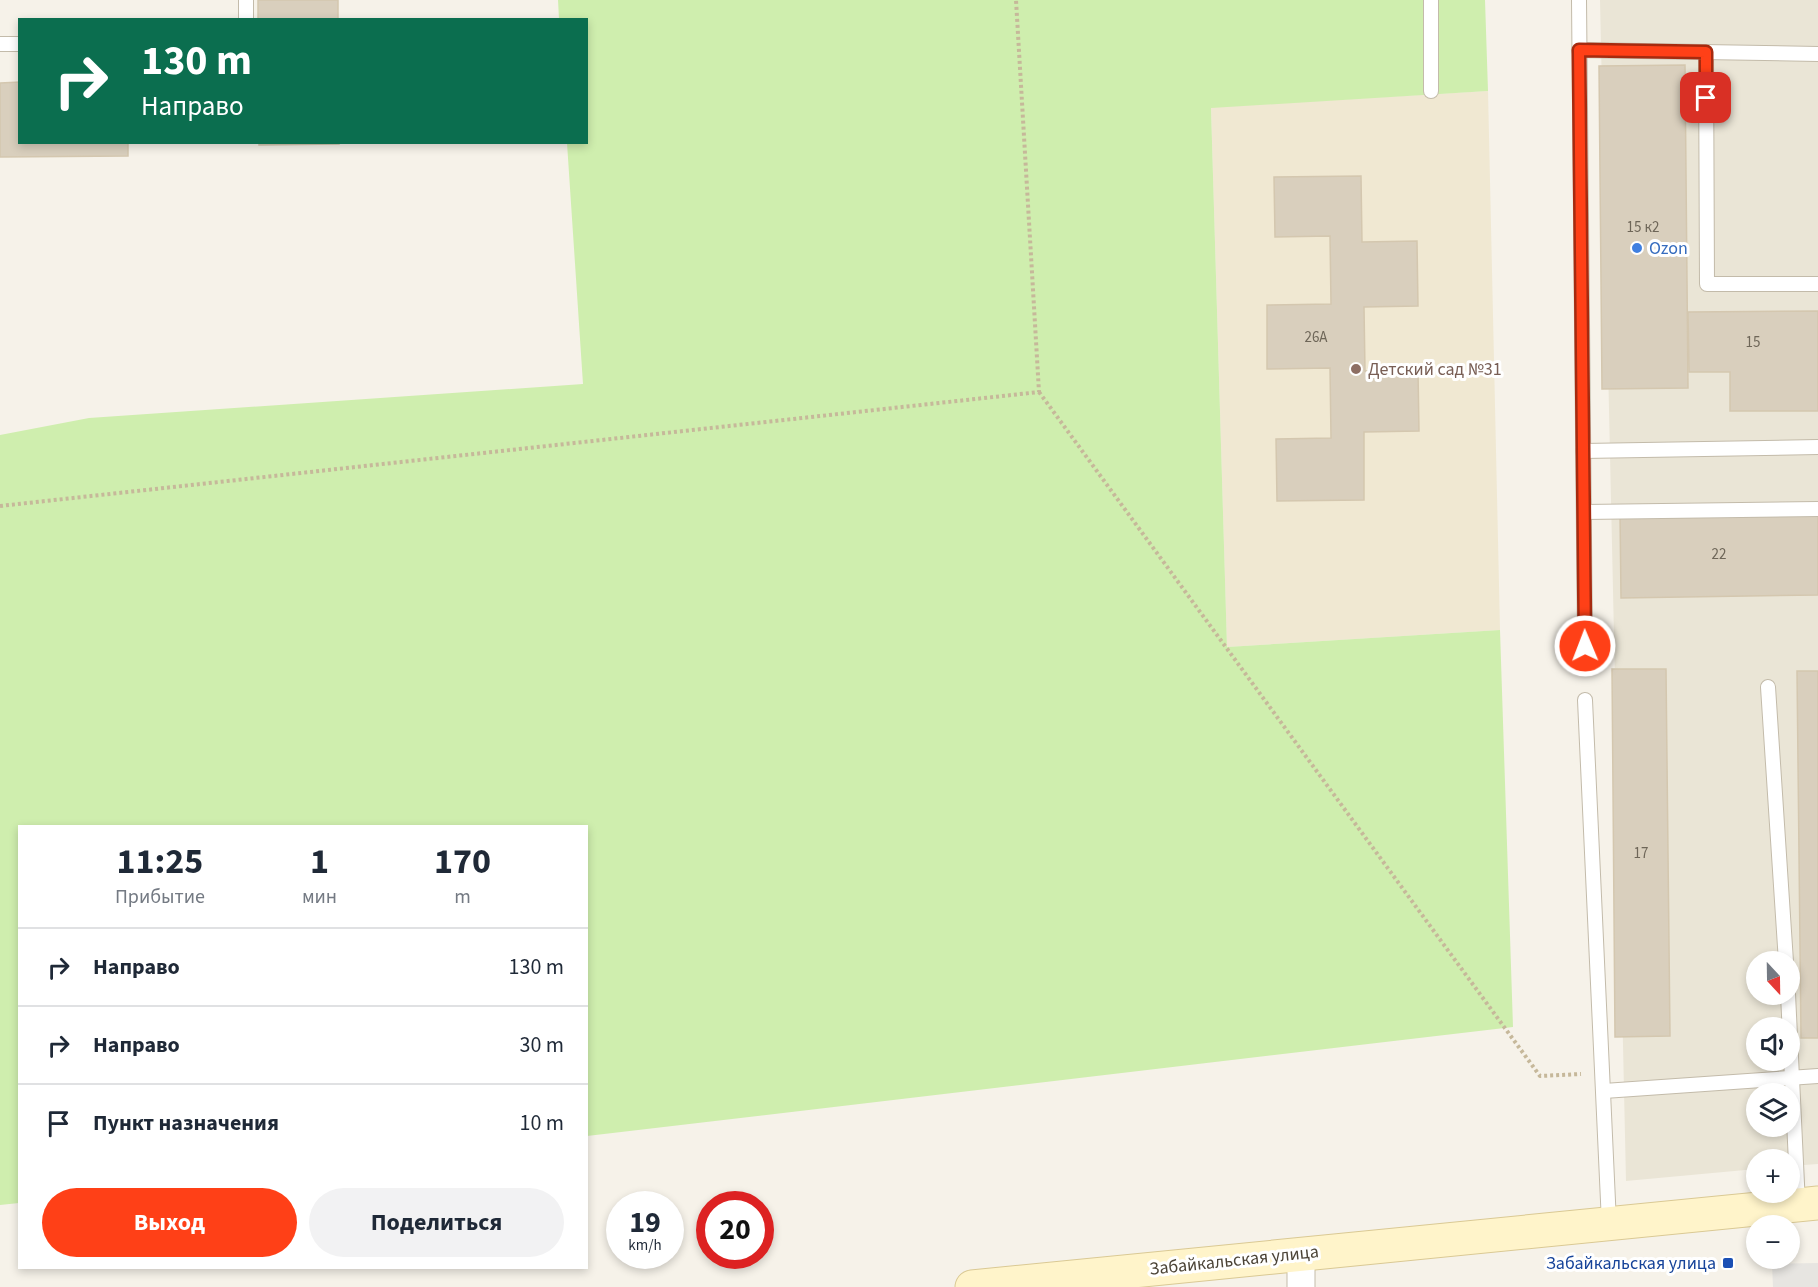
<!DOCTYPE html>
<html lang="ru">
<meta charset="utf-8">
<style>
body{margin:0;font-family:"Source Sans 3",sans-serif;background:#f2f2f3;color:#1f2937;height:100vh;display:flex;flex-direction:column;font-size:22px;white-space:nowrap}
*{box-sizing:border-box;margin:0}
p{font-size:20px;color:#747a83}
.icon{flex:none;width:33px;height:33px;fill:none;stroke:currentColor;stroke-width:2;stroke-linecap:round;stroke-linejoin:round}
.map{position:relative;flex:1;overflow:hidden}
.side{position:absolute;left:18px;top:825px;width:570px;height:444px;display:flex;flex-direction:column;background:#fff;border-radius:0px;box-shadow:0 3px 9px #0003}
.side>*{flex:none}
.banner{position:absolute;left:18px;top:18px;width:570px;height:126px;border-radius:0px;box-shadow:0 3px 9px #0003;background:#0b6e4f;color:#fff;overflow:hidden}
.needle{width:39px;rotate:158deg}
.tools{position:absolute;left:1746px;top:951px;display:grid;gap:12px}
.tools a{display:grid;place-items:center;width:54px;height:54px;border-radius:50%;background:#fff;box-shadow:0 3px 9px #0003;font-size:30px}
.speed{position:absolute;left:606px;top:1191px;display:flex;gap:12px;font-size:30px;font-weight:700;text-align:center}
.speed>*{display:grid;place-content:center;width:78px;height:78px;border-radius:50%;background:#fff;box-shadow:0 3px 9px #0003;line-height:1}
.speed small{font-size:15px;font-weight:400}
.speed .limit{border:9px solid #d22;background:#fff;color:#111}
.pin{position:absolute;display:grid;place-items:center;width:51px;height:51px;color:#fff;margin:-26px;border-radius:12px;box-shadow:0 3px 9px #0006}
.me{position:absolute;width:66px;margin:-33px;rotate:359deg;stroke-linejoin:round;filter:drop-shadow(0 0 4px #0008)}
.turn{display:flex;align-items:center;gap:21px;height:126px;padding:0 24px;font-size:27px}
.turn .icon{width:78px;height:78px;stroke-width:2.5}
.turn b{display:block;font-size:42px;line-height:51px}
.eta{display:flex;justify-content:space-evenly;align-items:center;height:102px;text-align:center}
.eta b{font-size:36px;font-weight:700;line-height:42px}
.cta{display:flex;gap:12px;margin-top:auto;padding:12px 24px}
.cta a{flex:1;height:69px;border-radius:36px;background:#ff4017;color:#fff;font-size:24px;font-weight:700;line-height:69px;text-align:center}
.cta a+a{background:#f2f2f3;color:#1f2937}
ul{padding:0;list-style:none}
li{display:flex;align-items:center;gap:18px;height:78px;padding:0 24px;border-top:2px solid #e0e1e3}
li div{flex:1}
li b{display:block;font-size:22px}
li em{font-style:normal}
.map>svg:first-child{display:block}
.residential{fill:#eae5d6;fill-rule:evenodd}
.education{fill:#f0e8d2}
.green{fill:#cfeeae}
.parking{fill:#e7e5e1}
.building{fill:#d9cfbd;stroke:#d4c7af;stroke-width:1.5}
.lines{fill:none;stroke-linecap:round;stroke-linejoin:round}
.lane-casing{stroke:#c3bbaa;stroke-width:16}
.street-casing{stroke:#c3bbaa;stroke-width:29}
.secondary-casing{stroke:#dac994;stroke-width:35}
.path{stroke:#c6b89a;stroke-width:4;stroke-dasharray:3 3;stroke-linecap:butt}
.lane{stroke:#fff;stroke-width:14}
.street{stroke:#fff;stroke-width:27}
.secondary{stroke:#fff4ca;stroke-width:33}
.route-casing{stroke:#a62a0f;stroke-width:15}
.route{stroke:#ff4017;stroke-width:10}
.shop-dot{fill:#3f7fe0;stroke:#fff;stroke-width:2}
.education-dot{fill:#8d6e63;stroke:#fff;stroke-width:2}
.transit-dot{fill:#1a4fb4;stroke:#fff;stroke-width:2}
.labels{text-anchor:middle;stroke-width:6;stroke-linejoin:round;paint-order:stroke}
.number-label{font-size:15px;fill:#6e6658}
.shop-label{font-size:18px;fill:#366cbe;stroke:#fff;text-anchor:start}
.education-label{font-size:18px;fill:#785e54;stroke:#fff;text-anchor:start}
.street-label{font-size:18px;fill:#4b4336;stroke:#fff}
.transit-label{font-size:18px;fill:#164399;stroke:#fff;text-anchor:end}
</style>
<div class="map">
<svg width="1818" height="1287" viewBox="0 0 1818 1287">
<rect width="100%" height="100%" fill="#f6f2e9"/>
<path class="residential" d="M1600,0H1818V1164L1790,1166V1160H1756V1169L1626,1181ZM1756,962H1790V994H1756ZM1756,1028H1790V1060H1756ZM1756,1094H1790V1126H1756Z"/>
<path class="education" d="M1488,91L1500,630L1227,647L1211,107Z"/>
<path class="green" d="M558,0H1485L1488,91L1211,108L1227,647L1500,630L1513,1027L587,1136L586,826H20L19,1203L0,1205V435L89,418L583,384L567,143L586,142V20L559,19Z"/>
<path class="parking" d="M1818,1263V1287H1773L1772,1264Z"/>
<g class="building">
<rect x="258" y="0" width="80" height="20"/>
<path d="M1685,65L1688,388L1602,389L1599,66Z"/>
<path d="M20,82V142H128V156L0,157V83Z"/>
<path d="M259,142H339V144L259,145Z"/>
<path d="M1361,176L1362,242L1417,241L1418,306L1364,307L1365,371H1418L1419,431L1364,432V500L1277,501L1276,439L1331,438L1330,368L1267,369V305L1331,304L1330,236L1275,237L1274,177Z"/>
<path d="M1818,311V411H1730V372H1689L1688,312Z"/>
<path d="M1818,510V595L1621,598L1620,512Z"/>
<path d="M1612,669H1666L1670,1036L1615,1037Z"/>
<path d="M1797,671H1818V1038H1801Z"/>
</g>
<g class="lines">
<g class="lane-casing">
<g id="lane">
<path d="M1431,0V91"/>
<path d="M1579,0L1585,646"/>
<path d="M246,20V0"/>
<path d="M0,44H20"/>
<path d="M1579,50L1818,54"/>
<path d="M1706,52L1707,284H1818"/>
<path d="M1583,451L1818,447"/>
<path d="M1584,512L1818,509"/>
<path d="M1768,687L1786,962"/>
<path d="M1585,700L1609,1223"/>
<path d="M1788,994L1798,1205"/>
<path d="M1604,1091L1818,1076"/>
</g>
</g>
<g class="street-casing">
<path id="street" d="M1301,1287V1253"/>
</g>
<g class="secondary-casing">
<path id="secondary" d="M972,1287L1818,1203"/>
</g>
<g class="path">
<path d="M1039,392L1540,1076L1581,1074"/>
<path d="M0,506L1039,392L1016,0"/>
</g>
<use href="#lane" class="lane"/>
<use href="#street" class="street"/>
<use href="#secondary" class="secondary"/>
</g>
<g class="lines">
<g class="route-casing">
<path id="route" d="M1585,646L1579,50L1706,52V98"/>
</g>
<use href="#route" class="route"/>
</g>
<circle class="shop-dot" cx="1637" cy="248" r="6"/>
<circle class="education-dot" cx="1356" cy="369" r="6"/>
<rect class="transit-dot" x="1722" y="1257" width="12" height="12" rx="3"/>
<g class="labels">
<g class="number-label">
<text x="1643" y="232">15 к2</text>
<text x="1316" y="342">26А</text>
<text x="1753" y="347">15</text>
<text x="1719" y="559">22</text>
<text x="1641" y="858">17</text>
</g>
<g class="shop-label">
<text x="1649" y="254">Ozon</text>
</g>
<g class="education-label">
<text x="1368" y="375">Детский сад №31</text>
</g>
<g class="street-label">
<text transform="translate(1234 1260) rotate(-6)" y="6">Забайкальская улица</text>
</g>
<g class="transit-label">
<text x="1716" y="1269">Забайкальская улица</text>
</g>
</g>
</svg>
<div class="tools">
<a><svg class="needle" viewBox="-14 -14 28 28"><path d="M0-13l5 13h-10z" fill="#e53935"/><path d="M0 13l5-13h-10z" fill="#747a83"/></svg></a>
<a><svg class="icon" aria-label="sound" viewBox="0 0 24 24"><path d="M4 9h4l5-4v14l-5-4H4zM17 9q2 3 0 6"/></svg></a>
<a><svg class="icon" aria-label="layers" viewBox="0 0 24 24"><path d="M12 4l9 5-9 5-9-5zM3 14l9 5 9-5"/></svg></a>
<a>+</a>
<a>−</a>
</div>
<div class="speed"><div>19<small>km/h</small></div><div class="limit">20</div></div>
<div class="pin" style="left:1706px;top:98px;background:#d93025"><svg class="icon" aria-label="arrive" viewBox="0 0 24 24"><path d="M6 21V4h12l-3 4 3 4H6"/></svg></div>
<svg class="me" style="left:1585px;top:646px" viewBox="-20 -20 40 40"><circle r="17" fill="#ff4017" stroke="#fff" stroke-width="3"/><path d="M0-11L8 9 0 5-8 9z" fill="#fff"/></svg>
<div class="banner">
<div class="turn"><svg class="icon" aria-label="right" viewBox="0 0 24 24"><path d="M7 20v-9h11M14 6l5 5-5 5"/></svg><div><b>130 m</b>Направо</div></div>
</div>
<section class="side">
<div class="eta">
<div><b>11:25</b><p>Прибытие</p></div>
<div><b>1</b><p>мин</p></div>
<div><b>170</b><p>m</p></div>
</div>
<ul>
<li><svg class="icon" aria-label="right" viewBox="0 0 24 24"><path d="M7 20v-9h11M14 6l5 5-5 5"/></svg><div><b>Направо</b></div><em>130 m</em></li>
<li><svg class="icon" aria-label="right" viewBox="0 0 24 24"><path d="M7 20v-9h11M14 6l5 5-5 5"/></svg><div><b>Направо</b></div><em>30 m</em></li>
<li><svg class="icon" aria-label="arrive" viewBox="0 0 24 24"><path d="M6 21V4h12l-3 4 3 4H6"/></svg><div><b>Пункт назначения</b></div><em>10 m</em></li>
</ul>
<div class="cta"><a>Выход</a><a>Поделиться</a></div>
</section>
</div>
